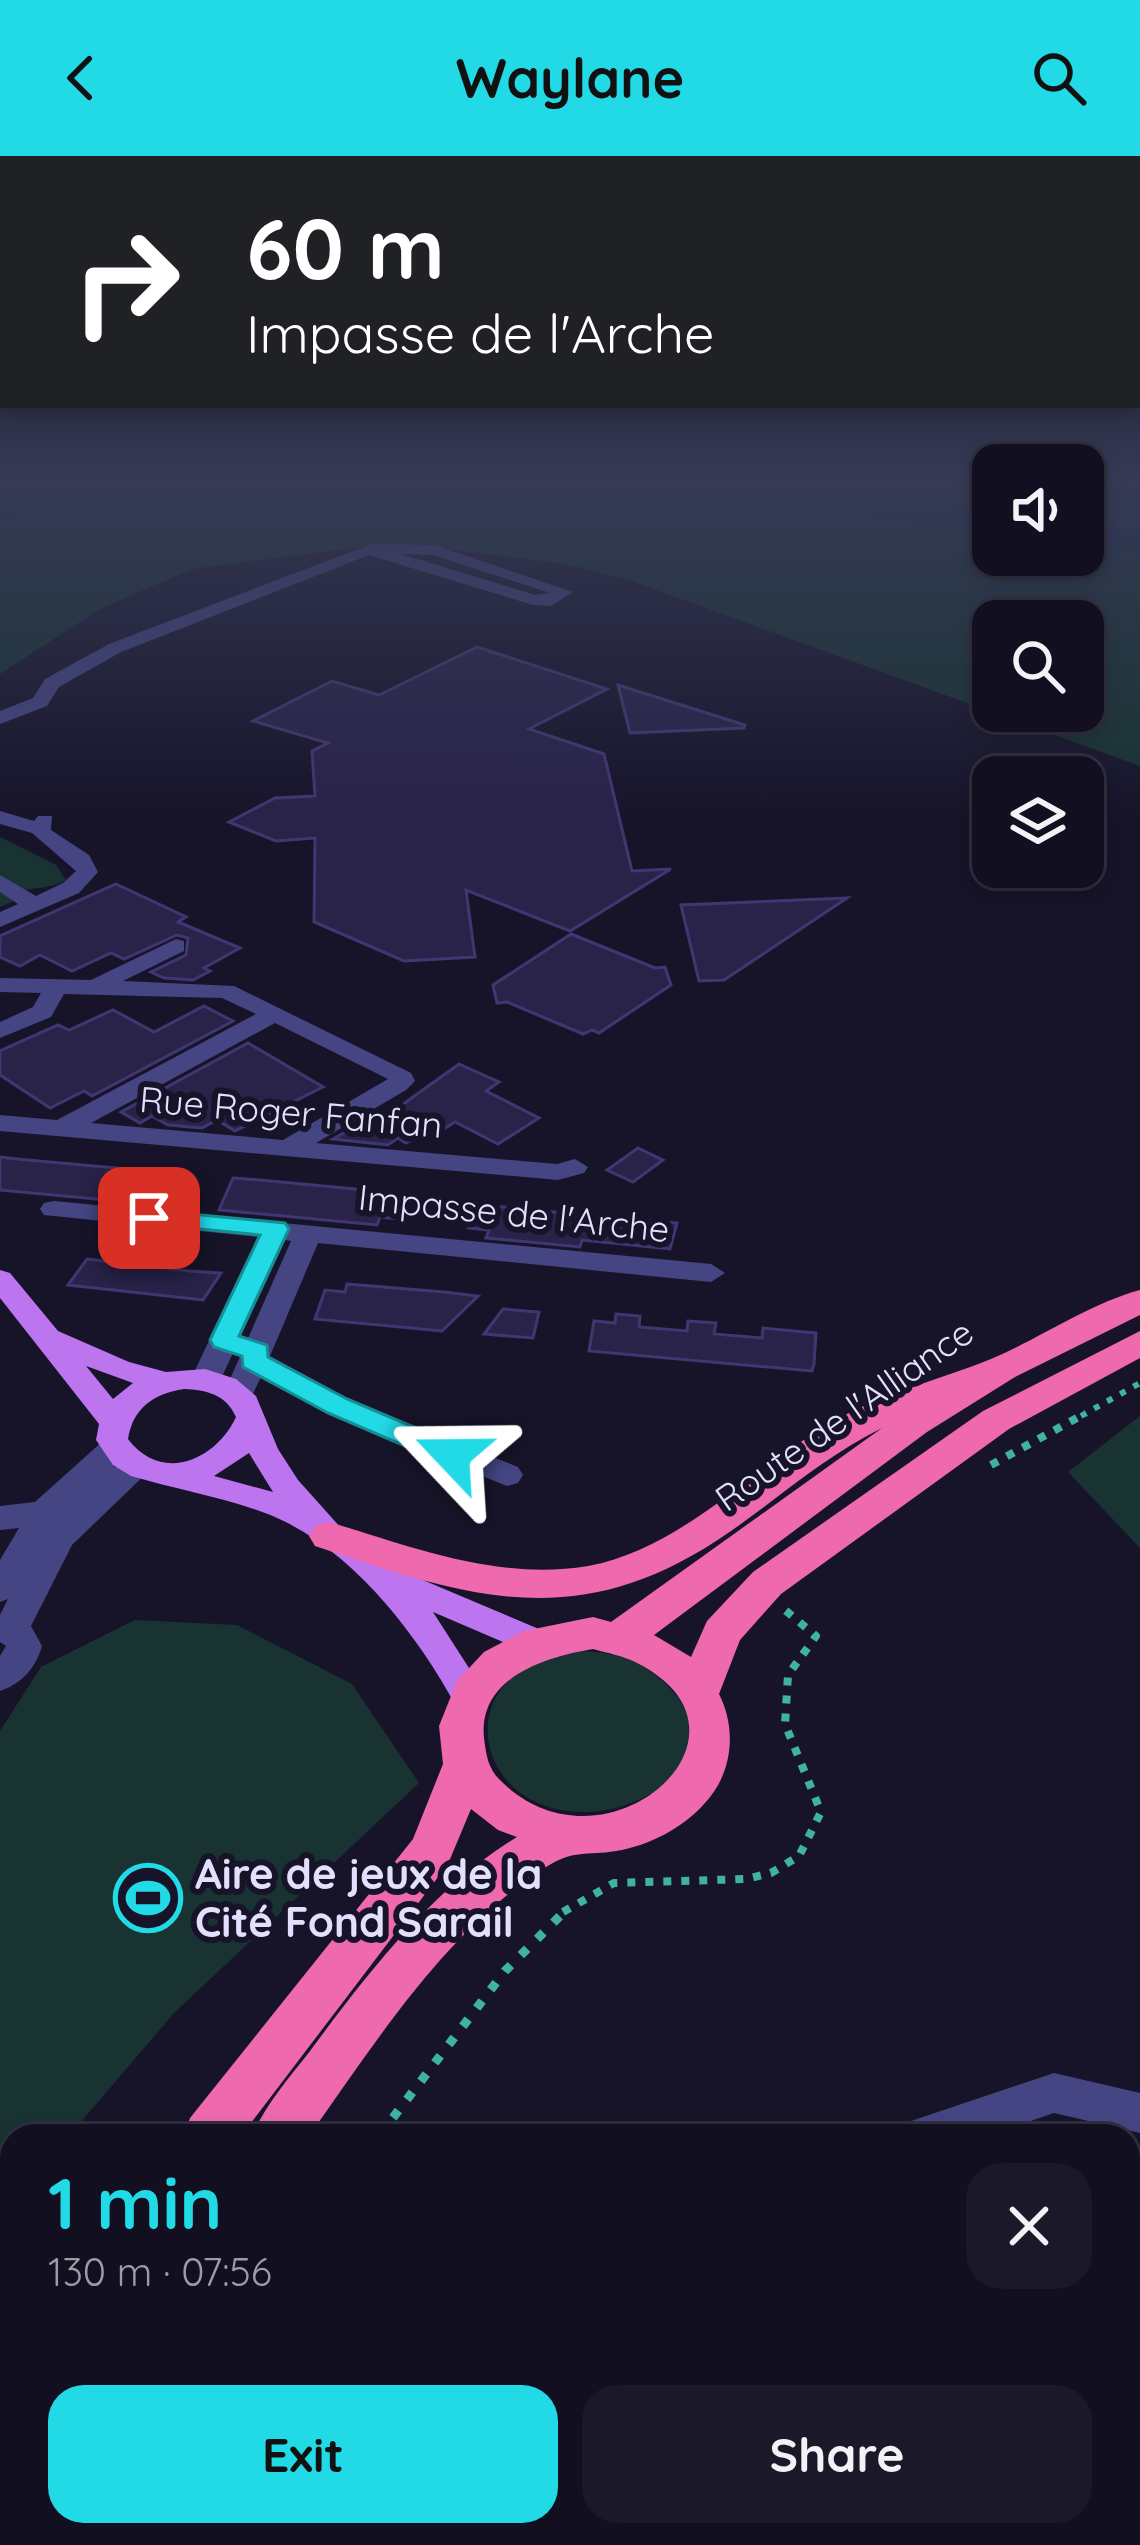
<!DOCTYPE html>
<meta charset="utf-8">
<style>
body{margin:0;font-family:Quicksand,sans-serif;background:#1a1829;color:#f1f3f6;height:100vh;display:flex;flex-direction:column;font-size:45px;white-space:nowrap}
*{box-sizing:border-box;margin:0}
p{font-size:39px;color:#9c9ca5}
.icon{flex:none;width:66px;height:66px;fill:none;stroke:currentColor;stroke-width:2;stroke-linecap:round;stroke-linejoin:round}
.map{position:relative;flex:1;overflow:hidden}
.panel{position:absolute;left:0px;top:1968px;width:1140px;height:423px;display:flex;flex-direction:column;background:#110f20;border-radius:36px 36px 0 0;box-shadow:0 6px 18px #0003,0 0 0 3px #302f3e}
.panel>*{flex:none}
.hud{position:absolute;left:0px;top:0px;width:1140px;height:252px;box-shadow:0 6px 18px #0003,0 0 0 3px #302f3e;background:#202124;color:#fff;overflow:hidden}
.buttons{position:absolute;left:972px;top:288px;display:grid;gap:24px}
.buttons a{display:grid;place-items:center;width:132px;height:132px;border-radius:24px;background:#110f20;box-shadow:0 6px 18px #0003,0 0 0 3px #302f3e;font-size:60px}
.pin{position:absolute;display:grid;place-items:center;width:102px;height:102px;color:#fff;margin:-51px;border-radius:24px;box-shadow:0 6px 18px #0006}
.me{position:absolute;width:132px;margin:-66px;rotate:293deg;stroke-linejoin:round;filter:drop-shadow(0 0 9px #0008)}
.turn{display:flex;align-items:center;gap:42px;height:252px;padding:0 48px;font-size:54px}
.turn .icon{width:156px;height:156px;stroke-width:2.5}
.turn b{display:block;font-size:84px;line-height:102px}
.round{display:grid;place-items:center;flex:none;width:126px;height:126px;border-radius:36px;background:#1a1829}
.head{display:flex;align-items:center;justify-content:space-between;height:204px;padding:0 48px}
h1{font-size:72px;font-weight:700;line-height:90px;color:#22dae6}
.button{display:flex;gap:24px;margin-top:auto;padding:24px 48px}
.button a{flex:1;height:138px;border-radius:36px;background:#22dae6;color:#111;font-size:48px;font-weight:700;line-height:138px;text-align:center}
.button a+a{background:#1a1829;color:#f1f3f6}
header{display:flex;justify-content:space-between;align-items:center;height:156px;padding:0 48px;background:#22dae6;color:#111;font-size:54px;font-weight:700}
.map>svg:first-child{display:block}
.green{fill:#183331;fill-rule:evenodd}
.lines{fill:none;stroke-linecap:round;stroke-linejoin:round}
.river{fill:#122645;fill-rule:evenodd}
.building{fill:#292249;stroke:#403772;stroke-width:3}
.path-far2{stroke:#3fb1a5;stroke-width:6;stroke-dasharray:6 9;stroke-linecap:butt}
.path-far1{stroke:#3fb1a5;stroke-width:8;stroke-dasharray:8 10;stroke-linecap:butt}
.path{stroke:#3fb1a5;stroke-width:9;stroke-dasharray:9 14;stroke-linecap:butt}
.minor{fill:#454583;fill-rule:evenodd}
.major{fill:#bc74ef;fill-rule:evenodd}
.highway{fill:#ee69ae;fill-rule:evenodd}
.route{fill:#22dae6;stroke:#168e96;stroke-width:3}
.labels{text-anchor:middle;stroke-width:12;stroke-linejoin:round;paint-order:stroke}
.street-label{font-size:36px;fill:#e2e0fc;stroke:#17142a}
.near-poi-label{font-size:42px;font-weight:bold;fill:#e2e0fc;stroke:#17142a;text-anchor:start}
</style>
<header><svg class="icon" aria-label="back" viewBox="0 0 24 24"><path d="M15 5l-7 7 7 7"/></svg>Waylane<svg class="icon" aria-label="search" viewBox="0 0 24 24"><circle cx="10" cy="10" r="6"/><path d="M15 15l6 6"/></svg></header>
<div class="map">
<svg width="1140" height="2389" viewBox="0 0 1140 2389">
<rect width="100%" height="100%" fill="#17142a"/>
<g class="green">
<path d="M0,327H993V399H1083V327H1140V610L629,424L566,408L413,389L368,390L192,413L100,453L0,518ZM993,465H1083V555H993Z"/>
<path d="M0,681L56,709L66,724C45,735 31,730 10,738L14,745L0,751Z"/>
<path d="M1140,1260V1392L1068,1316Z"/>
<path d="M135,1464L237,1469L352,1528L419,1627L174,1857L69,1980H12V2046L0,2060V1575L41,1511Z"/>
<path d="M580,1495C614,1496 639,1503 664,1526C752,1608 606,1692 525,1640C480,1611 473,1548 519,1516C538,1504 558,1500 580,1495Z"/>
</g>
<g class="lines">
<g class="river">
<path d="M63,327H107L103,333L0,366V347Z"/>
<path d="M662,327H746L993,358V376L676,335Z"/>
<path d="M1083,369L1140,375V393L1083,387Z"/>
</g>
</g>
<g class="building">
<path d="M477,491L607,533L529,573L604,598L632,715L671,713L570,775L466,734L475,801L404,805L314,766L315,682L276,685L229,666L275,642L315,640L312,595L328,587L253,565L332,525L379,539Z"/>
<path d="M618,529L745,569L744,572L630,577Z"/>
<path d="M116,728L186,761L178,766L240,792L204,812L210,815L193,824L164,822L151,816L186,799L188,782L177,779L124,803L111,797L72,815L40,799L20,810L0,801V780Z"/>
<path d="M847,742L724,824L699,825L681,749Z"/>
<path d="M571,778L655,812L665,811L671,829L599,877L592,874L583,878L507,846L497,847L493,829Z"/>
<path d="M204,850L233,865L92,940L84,935L50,952L0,919V895L58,869L69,874L113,854L154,876Z"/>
<path d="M248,887L323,931L235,975L217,964L202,972L168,969L152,960L140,967L121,956Z"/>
<path d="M459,908L499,926L486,935L539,962L498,988L455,966L426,984L419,980L406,987L398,982L388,989L333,983L374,960L381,964Z"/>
<path d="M638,992L663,1004L633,1026L607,1014Z"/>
<path d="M0,1001L27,1004L173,1017L161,1041L142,1039L138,1047L0,1034Z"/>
<path d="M233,1022L260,1024L408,1038L398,1063L380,1061L377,1069L219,1054Z"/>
<path d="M472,1048L555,1056L677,1067L670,1093L582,1084L580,1091L486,1082L489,1074L468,1072Z"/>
<path d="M87,1103L189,1115L221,1117L203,1144L68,1129Z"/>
<path d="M347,1128L444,1136L478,1140L442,1175L315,1163L325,1134L345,1136Z"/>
<path d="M503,1153L539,1156L533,1182L484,1178Z"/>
<path d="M616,1158L640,1160L639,1171L687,1175L688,1165L716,1167L714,1178L762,1182L763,1172L816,1177L814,1208L812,1215L589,1195L594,1165L615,1167Z"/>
</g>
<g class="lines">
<path class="path-far2" d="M1081,1260L1140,1227"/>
<g class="path-far1">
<path d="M991,1309L1086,1257"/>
<path d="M563,1756L614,1727L746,1723L771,1717L799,1700L821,1656L785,1568L788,1519L816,1480L785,1454"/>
</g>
<g class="path">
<path d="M379,1980L505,1815L567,1753"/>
<path d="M90,2389L97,2379"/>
</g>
<g class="minor">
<path d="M372,388L434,389L573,436L551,450L533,449L369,399L121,496L59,531L47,550L0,568V555L33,542L45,523L109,488ZM401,398L433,399L550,437L535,439Z"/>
<path d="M0,655L34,665L38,660H52L51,674L89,699L98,716L79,737L0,771V756L18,748L0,736V719L36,740L63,727L76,715L32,677L0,668Z"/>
<path d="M176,783L184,785V795L123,825L234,830L411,917L415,925L406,934L316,987L557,1008L575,1003L588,1011L584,1017L558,1024L0,975V959L57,964L256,858L222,842L64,838L51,861L0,882V866L33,851L41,837L0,836V822L91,824ZM275,867L388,923L283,984L91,967Z"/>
<path d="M54,1045L711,1108L725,1117L711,1126L318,1087L270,1200L348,1243L518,1311L523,1319L518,1327L507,1330L326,1257L261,1221L249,1246H227L223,1239L291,1085L285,1084L220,1225L205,1235L190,1225L258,1081L44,1059L40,1053L44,1047Z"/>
<path d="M115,1281L126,1284L131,1292L113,1312L137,1300L148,1303L153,1311L72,1389L31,1470L42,1490C36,1512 21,1528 0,1535V1500L6,1490L0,1486V1459L8,1443L0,1446V1404L19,1372L0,1374V1350L35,1346L104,1284Z"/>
<path d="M1054,1917L1140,1937V1977L1054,1957L987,1980H904L911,1965Z"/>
</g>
<path class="major" d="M0,1114L10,1117L58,1175L129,1206L166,1216L205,1213L236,1223L256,1240L278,1293L298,1324L341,1372L392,1411L546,1476L552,1485L546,1494L534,1498L522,1494L433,1456L487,1540L482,1550L469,1554L456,1550C415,1475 348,1388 265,1357C222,1341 175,1333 131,1320L113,1309L96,1284L99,1268L0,1142ZM86,1210L133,1227L113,1243ZM184,1233C206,1234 226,1238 236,1261C216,1304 162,1328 128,1283C133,1252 153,1238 184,1233ZM249,1297L273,1336L214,1320Z"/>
<g class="highway">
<path d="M1140,1134V1159L1015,1221L927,1276L654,1479L691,1501L707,1465L753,1416L983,1255L1140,1175V1202L1009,1273L781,1438L740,1484L719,1538C737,1573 733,1618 704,1648C683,1672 648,1690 616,1695C586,1700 575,1693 546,1711C446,1774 376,1886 309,1980H252C265,1949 289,1922 310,1895C368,1817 433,1732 517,1681L498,1674L471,1653L448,1708L241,1980H183L190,1962L413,1683L443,1608L439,1570L457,1525L484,1496L524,1475L593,1461L611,1466L882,1272C827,1299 781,1340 731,1375C582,1479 474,1444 315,1390L309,1380L315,1370L329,1366C413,1391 498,1425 588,1410C677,1394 747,1318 822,1272C875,1239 934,1226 991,1203C1041,1182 1088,1148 1140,1134ZM593,1493C607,1497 624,1500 637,1507C777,1578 603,1729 500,1624C488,1613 486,1598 484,1582C478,1521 546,1501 593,1493Z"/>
<path d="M12,2202V2270L0,2275V2207Z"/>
<path d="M12,2309L15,2379L0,2385V2314Z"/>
</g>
</g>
<linearGradient id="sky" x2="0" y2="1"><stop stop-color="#0d0b17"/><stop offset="0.49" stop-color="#363a55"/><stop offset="1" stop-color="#363a55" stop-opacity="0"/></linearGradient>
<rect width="1140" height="662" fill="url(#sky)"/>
<path class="route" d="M149,1054L285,1067L289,1073L239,1180L267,1189L268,1201L347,1243L463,1292L467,1299L463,1306H442L328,1257L243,1211L242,1200L214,1191L210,1184L260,1079L140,1067L136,1062Z"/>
<defs>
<g id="stadium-ring" transform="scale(3.45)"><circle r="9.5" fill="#17142a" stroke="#22dae6" stroke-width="1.5"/><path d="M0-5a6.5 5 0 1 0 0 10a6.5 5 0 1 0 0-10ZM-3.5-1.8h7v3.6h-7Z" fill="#22dae6"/></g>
</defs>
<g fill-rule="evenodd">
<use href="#stadium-ring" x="148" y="1742"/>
</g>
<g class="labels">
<g class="street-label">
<text transform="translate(291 956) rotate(5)" y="13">Rue Roger Fanfan</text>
<text transform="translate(514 1057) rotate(6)" y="13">Impasse de l'Arche</text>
<text transform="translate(844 1259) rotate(-35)" y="13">Route de l'Alliance</text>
</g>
<g class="near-poi-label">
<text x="195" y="1733">Aire de jeux de la<tspan x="195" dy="48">Cité Fond Sarail</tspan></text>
</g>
</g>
</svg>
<div class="buttons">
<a><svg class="icon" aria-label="sound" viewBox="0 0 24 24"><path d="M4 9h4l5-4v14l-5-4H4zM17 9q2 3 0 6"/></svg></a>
<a><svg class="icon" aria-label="search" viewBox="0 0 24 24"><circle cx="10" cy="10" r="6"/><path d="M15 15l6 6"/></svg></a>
<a><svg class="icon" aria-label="layers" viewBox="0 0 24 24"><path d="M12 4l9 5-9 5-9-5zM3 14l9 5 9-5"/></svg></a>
</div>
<div class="pin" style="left:149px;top:1062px;background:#d93025"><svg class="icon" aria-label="arrive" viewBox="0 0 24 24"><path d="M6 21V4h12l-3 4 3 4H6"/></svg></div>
<svg class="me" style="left:452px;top:1299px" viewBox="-20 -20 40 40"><path d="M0-17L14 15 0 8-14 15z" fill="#22dae6" stroke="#fff" stroke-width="4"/></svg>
<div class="hud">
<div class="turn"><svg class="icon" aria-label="right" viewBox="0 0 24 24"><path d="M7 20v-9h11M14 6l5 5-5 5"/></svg><div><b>60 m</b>Impasse de l'Arche</div></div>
</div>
<section class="panel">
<div class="head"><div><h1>1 min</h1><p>130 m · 07:56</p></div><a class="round"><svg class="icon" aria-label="close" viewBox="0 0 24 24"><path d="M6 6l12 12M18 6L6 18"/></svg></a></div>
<div class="button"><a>Exit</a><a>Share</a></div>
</section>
</div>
